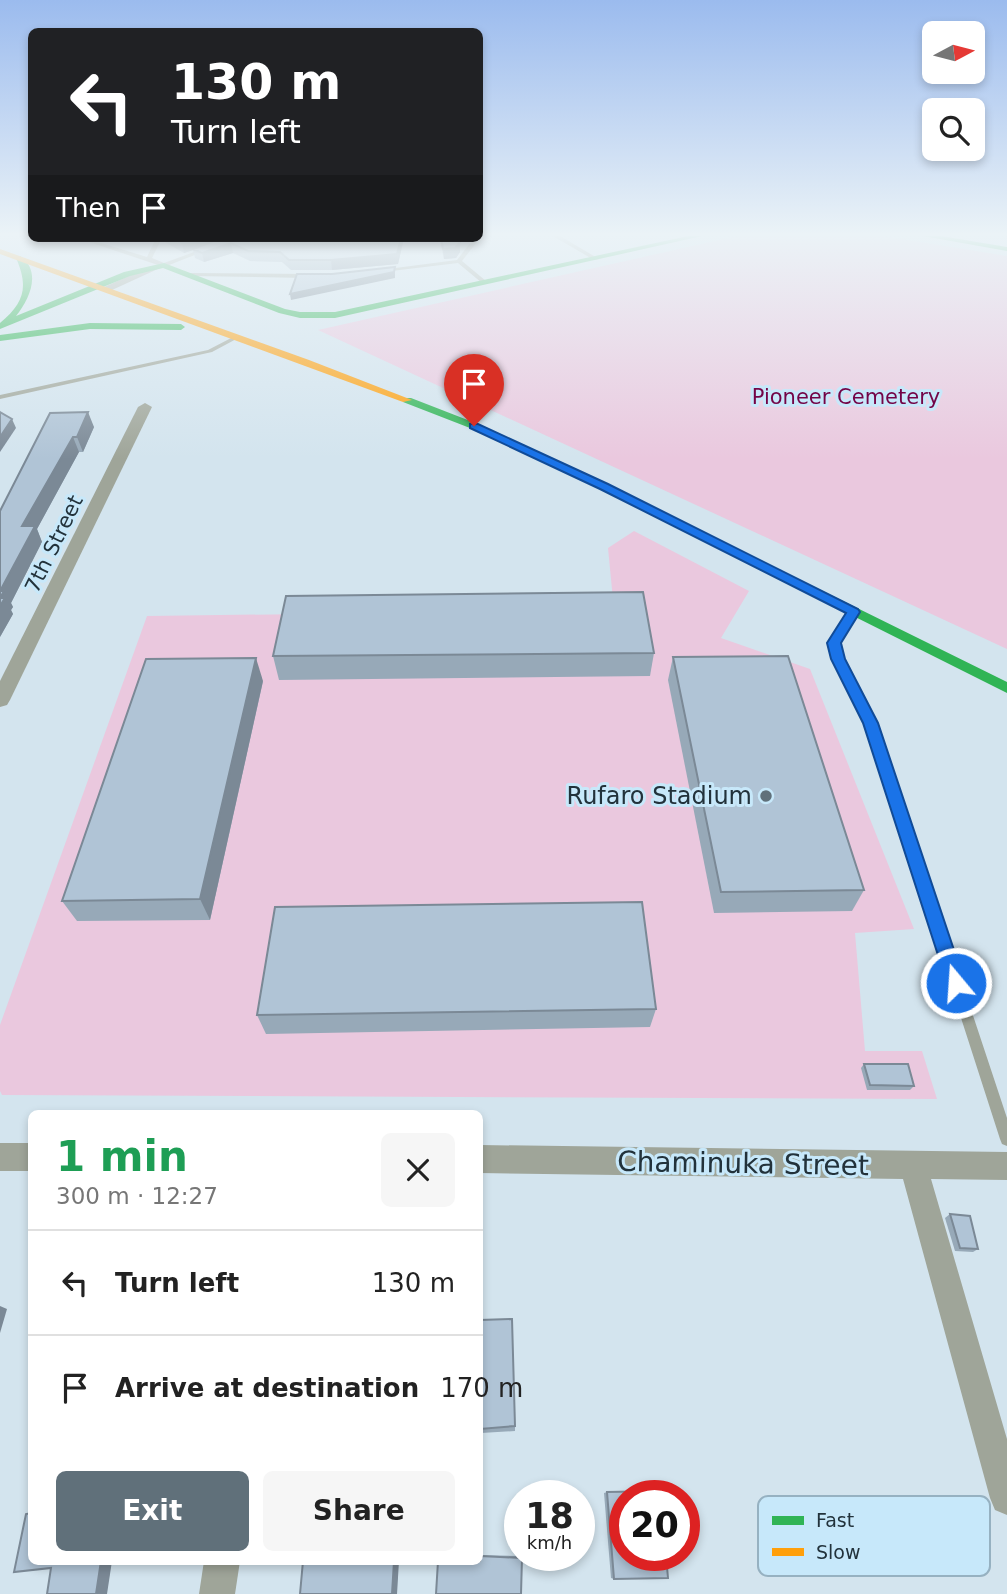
<!DOCTYPE html>
<meta charset="utf-8">
<style>
body{margin:0;font-family:"DejaVu Sans",sans-serif;background:#f6f6f6;color:#222;height:100vh;display:flex;flex-direction:column;font-size:26px;white-space:nowrap}
*{box-sizing:border-box;margin:0}
p{font-size:23px;color:#767676}
.icon{flex:none;width:38px;height:38px;fill:none;stroke:currentColor;stroke-width:2;stroke-linecap:round;stroke-linejoin:round}
.map{position:relative;flex:1;overflow:hidden}
.sheet{position:absolute;left:28px;top:1110px;width:455px;height:455px;display:flex;flex-direction:column;background:#fff;border-radius:10px;box-shadow:0 4px 10px #0003}
.sheet>*{flex:none}
.banner{position:absolute;left:28px;top:28px;width:455px;height:214px;border-radius:10px;box-shadow:0 4px 10px #0003;background:#202124;color:#fff;overflow:hidden}
.needle{width:46px;rotate:83deg}
.fabs{position:absolute;left:922px;top:21px;display:grid;gap:14px}
.fabs a{display:grid;place-items:center;width:63px;height:63px;border-radius:10px;background:#fff;box-shadow:0 4px 10px #0003;font-size:35px}
.speed{position:absolute;left:504px;top:1480px;display:flex;gap:14px;font-size:35px;font-weight:700;text-align:center}
.speed>*{display:grid;place-content:center;width:91px;height:91px;border-radius:50%;background:#fff;box-shadow:0 4px 10px #0003;line-height:1}
.speed small{font-size:18px;font-weight:400}
.speed .limit{border:10px solid #d22;background:#fff;color:#111}
.pin{position:absolute;display:grid;place-items:center;width:60px;height:60px;color:#fff;margin:-72px -30px;border-radius:50% 50% 50% 0;rotate:-45deg;box-shadow:0 0 7px #0007}
.pin .icon{rotate:45deg}
.me{position:absolute;width:77px;margin:-38px;rotate:342deg;stroke-linejoin:round;filter:drop-shadow(0 0 5px #0008)}
.turn{display:flex;align-items:center;gap:24px;height:147px;padding:0 28px;font-size:32px}
.turn .icon{width:91px;height:91px;stroke-width:2.5}
.turn b{display:block;font-size:49px;line-height:60px}
.then{display:flex;align-items:center;height:66px;padding:0 28px;background:#0003;gap:14px;font-size:26px}
.round{display:grid;place-items:center;flex:none;width:74px;height:74px;border-radius:10px;background:#f6f6f6}
.overview{display:flex;align-items:center;justify-content:space-between;height:119px;padding:0 28px}
h1{font-size:42px;font-weight:800;line-height:52px;color:#1e9e55}
.action{display:flex;gap:14px;margin-top:auto;padding:14px 28px}
.action a{flex:1;height:80px;border-radius:10px;background:#60707a;color:#fff;font-size:28px;font-weight:800;line-height:80px;text-align:center}
.action a+a{background:#f6f6f6;color:#222}
ul{padding:0;list-style:none}
li{display:flex;align-items:center;gap:21px;height:105px;padding:0 28px;border-top:2px solid #e0e0e0}
li div{flex:1}
li b{display:block;font-size:26px}
li em{font-style:normal}
.map>svg:first-child{display:block}
.green{fill:#eac8de}
.lines{fill:none;stroke-linecap:round;stroke-linejoin:round}
.lane{fill:#9fa599;fill-rule:evenodd}
.street{fill:#9fa599;fill-rule:evenodd}
.fast{fill:#30b455;fill-rule:evenodd}
.slow{fill:#ff9f0a;fill-rule:evenodd}
.wall{fill:#97a9b8}
.shaded-wall{fill:#7b8996}
.building{fill:#b0c4d6;stroke:#7b8996;stroke-width:2}
.route{fill:#1a73e8;stroke:#114b97;stroke-width:2}
.poi-dot{fill:#60707a;stroke:#c7e8fa;stroke-width:2.5}
.labels{text-anchor:middle;stroke-width:6;stroke-linejoin:round;paint-order:stroke}
.far-park-label{font-size:21px;fill:#730447;stroke:#c7e8fa}
.far-street-label{font-size:21px;fill:#22323b;stroke:#c7e8fa}
.poi-label{font-size:24px;fill:#22323b;stroke:#c7e8fa;text-anchor:end}
.near-street-label{font-size:28px;fill:#22323b;stroke:#c7e8fa}
.key{fill:#c7e8fa;stroke:#96b1c1;stroke-width:2}
.key-label{font-size:19px;fill:#22323b}
</style>
<div class="map">
<svg width="1007" height="1594" viewBox="0 0 1007 1594">
<rect width="100%" height="100%" fill="#d3e4ee"/>
<g class="green">
<path d="M737,236H883L1007,256V649L318,330Z"/>
<path d="M634,531L749,591L721,638L810,669L914,929L855,933L865,1051H922L937,1099L2,1095L0,1091V1025L147,616L614,610L608,548Z"/>
</g>
<g class="lines">
<g class="lane">
<path d="M553,236H560L599,259L594,260Z"/>
<path d="M77,238H85L147,257L156,238H162L152,258L164,263L205,248L210,249L164,267Z"/>
<path d="M474,238H480L462,261L486,281V283H482L458,263L383,272L380,270L457,260Z"/>
<path d="M190,273L308,274L311,276L308,278L192,276L190,275Z"/>
<path d="M235,336L240,337L212,352L0,399V395L208,350Z"/>
<path d="M853,609L857,612L839,644L843,659L876,723L1007,1118V1146L1002,1144L1000,1139L866,723L833,659L829,644L850,610Z"/>
</g>
<g class="street">
<path d="M151,266L160,268L112,290L102,288Z"/>
<path d="M145,403L152,407L10,700L7,705L0,707V681L138,407Z"/>
<rect x="0" y="1143" width="32" height="28"/>
<path d="M480,1145L1007,1152V1180L931,1179L1007,1439V1515L995,1510L990,1498L903,1179L480,1173Z"/>
<path d="M204,1561H240L235,1594H199Z"/>
</g>
<g class="fast">
<path d="M688,236H702L335,318H300L279,313L163,268L130,276L0,329V323C24,303 29,287 16,258L20,256C42,271 30,299 16,316L124,272L164,263L285,309L300,312H335Z"/>
<path d="M923,236H941L1007,247V251Z"/>
<path d="M90,323L181,324L185,327L181,330L90,329L0,341V335Z"/>
<path d="M403,398H411L478,424L608,485L1007,682V693L600,489L470,428L403,402Z"/>
</g>
<path class="slow" d="M0,249L309,360L412,400L403,402L0,254Z"/>
</g>
<g class="wall">
<path d="M162,238H460V252L456,258L444,259L440,239L404,238L398,264L332,270H291L282,262L250,261L233,253L204,262L195,258L193,250L184,253L163,241Z"/>
<path d="M50,413L94,427L83,452H79L37,529L42,542L11,603L13,607L11,610L13,614L0,637Z"/>
<path d="M654,653L650,676L279,680L273,656Z"/>
<path d="M673,657L864,890L852,911L714,913L668,680Z"/>
<path d="M263,681L210,920L77,921L62,901Z"/>
<path d="M656,1009L650,1027L266,1034L257,1015Z"/>
<path d="M864,1064L914,1086L910,1090H867L861,1068Z"/>
<path d="M950,1214L978,1249L973,1252L955,1251L945,1218Z"/>
<path d="M480,1320L515,1426V1431L481,1433L480,1436Z"/>
<path d="M607,1492L614,1579L611,1578L604,1493Z"/>
<path d="M480,1555L521,1556L522,1558L480,1561Z"/>
</g>
<g class="shaded-wall">
<path d="M197,238H227L193,249V250L184,253L182,243Z"/>
<path d="M401,238H404L398,264L332,270L331,260Z"/>
<path d="M460,242V252L456,258L444,259L443,249Z"/>
<path d="M231,243L233,253L204,262L202,253Z"/>
<path d="M395,267V278L291,300L290,294Z"/>
<path d="M88,412L94,427L83,452L77,437Z"/>
<path d="M12,419L16,428L0,452V437Z"/>
<path d="M73,437L79,452L37,529L42,542L11,603L13,607L11,610L13,614L0,637V591L22,526Z"/>
<path d="M256,658L263,681L210,920L200,899Z"/>
<path d="M0,1306L7,1309L0,1333Z"/>
<path d="M101,1561H112L107,1594H96Z"/>
<path d="M394,1561H399L397,1594H392Z"/>
</g>
<g class="building">
<path d="M172,238H197L182,243Z"/>
<path d="M222,238H401L397,254L331,260H289L280,252L248,251L231,243L202,253L193,249Z"/>
<path d="M441,238H460V242L455,248L443,249Z"/>
<path d="M395,267L394,272L290,294L297,274H332Z"/>
<path d="M0,412L12,419L0,437Z"/>
<path d="M88,412L77,437H73L22,526H35L0,591H4L0,598H5L0,606V511L50,413Z"/>
<path d="M643,592L654,653L273,656L286,596Z"/>
<path d="M788,656L864,890L721,892L673,657Z"/>
<path d="M256,658L200,899L62,901L146,659Z"/>
<path d="M642,902L656,1009L257,1015L275,907Z"/>
<path d="M864,1064H908L914,1086L870,1085Z"/>
<path d="M950,1214L970,1216L978,1249L960,1248Z"/>
<path d="M512,1319L515,1426L480,1429V1320Z"/>
<path d="M660,1491V1496H625V1556H666L668,1578L614,1579L607,1492Z"/>
<path d="M32,1513V1561H101L96,1594H47L51,1568L14,1572L26,1514Z"/>
<path d="M480,1556L522,1558L521,1594H436L438,1561H480Z"/>
<path d="M303,1561H394L392,1594H300Z"/>
</g>
<linearGradient id="sky" x2="0" y2="1"><stop stop-color="#9bbbee"/><stop offset="0.51" stop-color="#ebf3f7"/><stop offset="1" stop-color="#ebf3f7" stop-opacity="0"/></linearGradient>
<rect width="1007" height="459" fill="url(#sky)"/>
<path class="route" d="M470,424H478L608,484L858,609L860,612L841,643L845,659L878,723L965,983L962,989L956,991L949,989L947,983L863,723L831,659L827,643L846,613L600,489L470,428Z"/>
<circle class="poi-dot" cx="766" cy="796" r="7"/>
<g class="labels">
<g class="far-park-label">
<text x="846" y="404">Pioneer Cemetery</text>
</g>
<g class="far-street-label">
<text transform="translate(54 544) rotate(-64)" y="7">7th Street</text>
</g>
<g class="poi-label">
<text x="752" y="804">Rufaro Stadium</text>
</g>
<g class="near-street-label">
<text transform="translate(743 1163) rotate(1)" y="10">Chaminuka Street</text>
</g>
</g>
<rect x="758" y="1496" width="232" height="80" rx="10" class="key"/>
<rect x="772" y="1516" width="32" height="9" fill="#30b455"/>
<rect x="772" y="1548" width="32" height="8" fill="#ff9f0a"/>
<g class="key-label">
<text x="816" y="1527">Fast</text>
<text x="816" y="1559">Slow</text>
</g>
</svg>
<div class="fabs">
<a><svg class="needle" viewBox="-14 -14 28 28"><path d="M0-13l5 13h-10z" fill="#e53935"/><path d="M0 13l5-13h-10z" fill="#767676"/></svg></a>
<a><svg class="icon" aria-label="search" viewBox="0 0 24 24"><circle cx="10" cy="10" r="6"/><path d="M15 15l6 6"/></svg></a>
</div>
<div class="speed"><div>18<small>km/h</small></div><div class="limit">20</div></div>
<div class="pin" style="left:474px;top:426px;background:#d93025"><svg class="icon" aria-label="arrive" viewBox="0 0 24 24"><path d="M6 21V4h12l-3 4 3 4H6"/></svg></div>
<svg class="me" style="left:956px;top:983px" viewBox="-20 -20 40 40"><circle r="17" fill="#1a73e8" stroke="#fff" stroke-width="3"/><path d="M0-11L8 9 0 5-8 9z" fill="#fff"/></svg>
<div class="banner">
<div class="turn"><svg class="icon" aria-label="left" viewBox="0 0 24 24"><path d="M17 20v-9H6M10 6l-5 5 5 5"/></svg><div><b>130 m</b>Turn left</div></div>
<div class="then">Then<svg class="icon" aria-label="arrive" viewBox="0 0 24 24"><path d="M6 21V4h12l-3 4 3 4H6"/></svg></div>
</div>
<section class="sheet">
<div class="overview"><div><h1>1 min</h1><p>300 m · 12:27</p></div><a class="round"><svg class="icon" aria-label="close" viewBox="0 0 24 24"><path d="M6 6l12 12M18 6L6 18"/></svg></a></div>
<ul>
<li><svg class="icon" aria-label="left" viewBox="0 0 24 24"><path d="M17 20v-9H6M10 6l-5 5 5 5"/></svg><div><b>Turn left</b></div><em>130 m</em></li>
<li><svg class="icon" aria-label="arrive" viewBox="0 0 24 24"><path d="M6 21V4h12l-3 4 3 4H6"/></svg><div><b>Arrive at destination</b></div><em>170 m</em></li>
</ul>
<div class="action"><a>Exit</a><a>Share</a></div>
</section>
</div>
